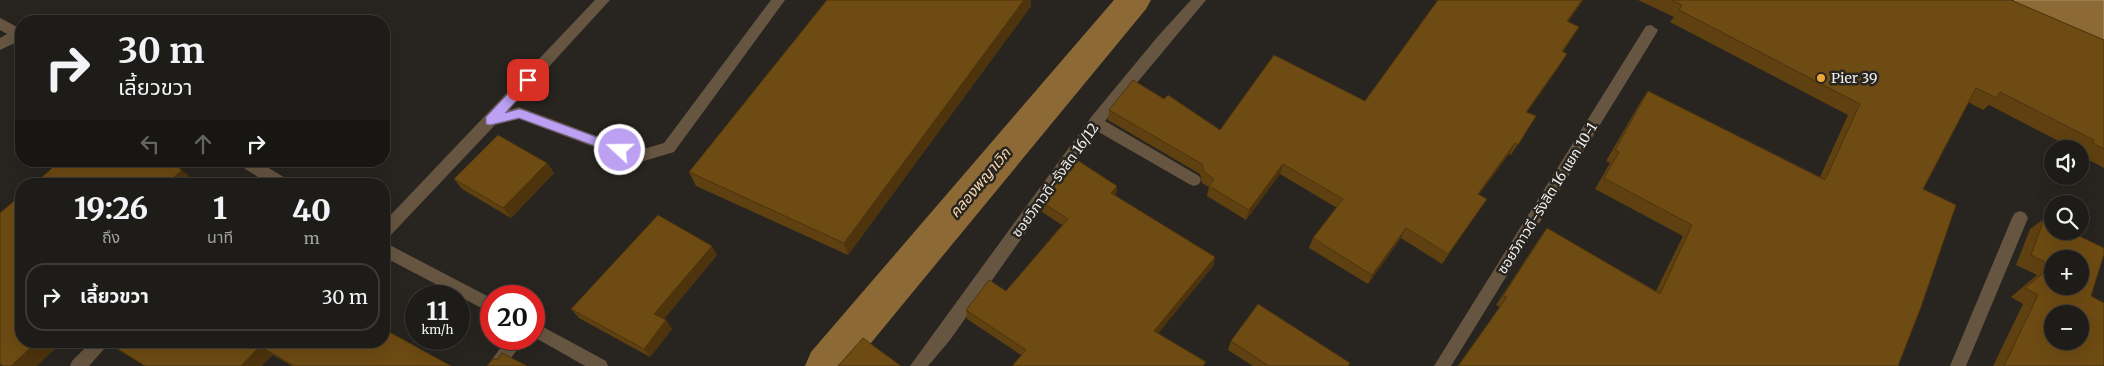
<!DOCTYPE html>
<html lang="th">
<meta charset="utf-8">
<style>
body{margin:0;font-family:Merriweather,"Noto Sans Thai",serif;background:#2b2925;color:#f1f3f6;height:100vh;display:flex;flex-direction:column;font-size:19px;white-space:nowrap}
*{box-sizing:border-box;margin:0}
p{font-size:16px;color:#a1a1a2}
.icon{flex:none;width:28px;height:28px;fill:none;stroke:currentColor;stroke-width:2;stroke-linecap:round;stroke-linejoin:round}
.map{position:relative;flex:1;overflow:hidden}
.drawer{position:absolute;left:15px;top:178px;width:375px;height:170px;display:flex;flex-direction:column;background:#1e1c18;border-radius:20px;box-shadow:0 5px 20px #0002,0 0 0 1px #3c3a37}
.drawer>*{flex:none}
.guide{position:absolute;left:15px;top:15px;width:375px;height:152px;border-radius:20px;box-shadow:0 5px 20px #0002,0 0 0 1px #3c3a37;background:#1e1c18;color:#f1f3f6;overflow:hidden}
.controls{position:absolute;left:2044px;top:140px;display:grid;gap:10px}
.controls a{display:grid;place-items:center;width:45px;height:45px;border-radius:50%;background:#1e1c18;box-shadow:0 5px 20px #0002,0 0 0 1px #3c3a37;font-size:25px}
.speed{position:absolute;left:405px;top:285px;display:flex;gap:10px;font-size:25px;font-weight:700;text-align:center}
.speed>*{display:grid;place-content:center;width:65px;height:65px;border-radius:50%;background:#1e1c18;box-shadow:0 5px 20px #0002,0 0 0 1px #3c3a37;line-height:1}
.speed small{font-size:12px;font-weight:400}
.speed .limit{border:8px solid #d22;background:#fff;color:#111}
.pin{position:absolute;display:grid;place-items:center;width:42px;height:42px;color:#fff;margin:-21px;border-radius:10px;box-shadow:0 2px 8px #0006}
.me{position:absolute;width:55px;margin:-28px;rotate:291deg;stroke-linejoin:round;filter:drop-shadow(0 0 4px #0008)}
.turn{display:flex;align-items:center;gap:18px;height:105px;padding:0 20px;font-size:22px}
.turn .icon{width:65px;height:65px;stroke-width:2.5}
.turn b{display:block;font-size:35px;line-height:42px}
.lanes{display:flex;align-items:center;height:48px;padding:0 20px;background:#0003;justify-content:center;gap:25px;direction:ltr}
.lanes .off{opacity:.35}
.eta{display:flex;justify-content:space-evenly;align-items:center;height:85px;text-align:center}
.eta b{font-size:30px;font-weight:800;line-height:35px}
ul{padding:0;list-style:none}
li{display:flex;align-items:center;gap:15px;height:68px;margin:0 10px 8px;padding:0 10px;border:2px solid #3c3a37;border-radius:20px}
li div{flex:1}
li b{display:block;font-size:19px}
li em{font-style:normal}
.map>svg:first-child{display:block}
.water{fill:#8d6935;stroke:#ab916c}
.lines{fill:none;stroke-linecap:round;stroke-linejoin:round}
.canal{fill:#8d6935;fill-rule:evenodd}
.minor{fill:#665641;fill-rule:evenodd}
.wall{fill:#5f4010}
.shaded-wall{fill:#4d340d}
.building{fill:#6e4b13;stroke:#4d340d;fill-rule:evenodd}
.route{fill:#bca0f2;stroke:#7a689d}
.poi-dot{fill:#eda83b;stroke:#282520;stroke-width:2}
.labels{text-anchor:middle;stroke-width:5;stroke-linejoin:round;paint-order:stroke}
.poi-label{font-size:14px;fill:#f1efec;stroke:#282520;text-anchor:start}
.street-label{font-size:14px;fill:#f1efec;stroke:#282520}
.water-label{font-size:15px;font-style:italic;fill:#f9d7ac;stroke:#282520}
</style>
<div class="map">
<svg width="2104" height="366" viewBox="0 0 2104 366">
<rect width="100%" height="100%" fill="#282520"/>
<path class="water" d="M2015,0H2104V49L2013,3Z"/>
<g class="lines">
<path class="canal" d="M1114,0H1151L1146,9L852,366H805L811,352Z"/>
<g class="minor">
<path d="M595,0H610L509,110L519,107L637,151L664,143L771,0H785L674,152L637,163L519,119L495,125L389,237L384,239V222Z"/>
<path d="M1191,0H1206L1105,121L1199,176L1201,180L1199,184L1194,186L1189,184L1097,131L950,340L928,366H910L1092,116L1159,35Z"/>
<path d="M0,18L21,29V40L0,50V38L7,34L0,30Z"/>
<path d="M1651,25L1658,30L1656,34L1451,366H1434L1646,26Z"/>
<path d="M237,161H257L287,179L289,184H269L239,165Z"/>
<path d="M2020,211L2025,213L2028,218L1966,366H1950L2012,218L2015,213Z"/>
<path d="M384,242L491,298V313L384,257Z"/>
<path d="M534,322L606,361L608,366H585L534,337Z"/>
<path d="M507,339H525L505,366H487Z"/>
<path d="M92,341H111L89,366H70L72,361Z"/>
</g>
</g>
<g class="wall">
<path d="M827,0H1031V6L848,255L696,186L689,172Z"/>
<path d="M1438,0H1583L1568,22L1579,27L1563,52L1560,65L1527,112L1536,116L1511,155L1509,154L1479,194L1480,209L1442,264L1401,238L1368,284L1309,248L1313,238L1337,208L1280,174L1246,220L1207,196L1209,187L1202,183L1200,174L1108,120L1109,110L1164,99L1220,130L1365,101Z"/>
<path d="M1638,0H2011L2104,40V168L2080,155V149H2074L1989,105L1983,110L1968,102L1923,189L1921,307H1500L1496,305L1539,239L1547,228L1656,291L1683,236L1595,189L1610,163L1606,161L1640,103L1648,91L1820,177L1848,115L1670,22L1674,17Z"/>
<path d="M547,163L554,173L511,218L462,189L454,179Z"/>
<path d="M1117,186L1116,196L1215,257L1213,266L1158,333L1021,355L967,319L966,310L1006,291L1062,225L1042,212V202Z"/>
<path d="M2044,219L2091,296L2104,366H1993L2023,304L2011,297L2037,275L2016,265L2030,229Z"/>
<path d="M717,255L664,319L666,320L672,329L650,357L579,318L571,309Z"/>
<path d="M111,341H384L451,366H292L273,355Z"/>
<path d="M1231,341L1348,366H1253L1228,350Z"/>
</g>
<g class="shaded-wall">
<path d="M1024,0H1031V6L848,255L844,243Z"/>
<path d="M1582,0H1583L1560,33L1567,21Z"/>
<path d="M1567,54L1560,65L1520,122L1526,112Z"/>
<path d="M1515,143L1509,154L1472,204L1478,194Z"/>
<path d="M547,163L554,173L511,218L503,208Z"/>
<path d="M1283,164L1280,174L1246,220L1249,210Z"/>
<path d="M182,170L195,181L191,184H166Z"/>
<path d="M1117,186L1116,196L1111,193Z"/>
<path d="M1487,199L1480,209L1442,264L1448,254Z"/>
<path d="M1406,228L1401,238L1368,284L1372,275Z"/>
<path d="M712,246L717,255L660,323L654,314Z"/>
<path d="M1215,257L1213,266L1153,340L1154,331Z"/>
<path d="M666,320L672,329L650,357L644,349Z"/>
<path d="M38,341H63L37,366H11Z"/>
<path d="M260,346L273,355L262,366H241Z"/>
</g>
<g class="building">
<path d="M827,0H1024L844,243L689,172Z"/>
<path d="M1438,0H1582L1567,21L1579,27L1562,51L1567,54L1526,112L1536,116L1518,145L1515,143L1478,194L1487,199L1448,254L1406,228L1372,275L1313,238L1343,199L1283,164L1249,210L1209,186L1214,179L1204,172L1202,164L1109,110L1133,80L1164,99L1168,95L1220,130L1274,55L1365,101Z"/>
<path d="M1672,0H2011L2104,40V149L2093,143L2094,140L2000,92L1997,98L1976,88L1923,189L1956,205L1921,307L1898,366H1458L1507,297L1503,296L1547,228L1660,294L1692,225L1604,178L1619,152L1615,150L1648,91L1825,180L1860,104L1679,10L1682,5Z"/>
<path d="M498,135L547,163L503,208L454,179Z"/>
<path d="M1077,160L1117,186L1111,193L1215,257L1154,331L1206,362L1203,366H1012L1026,350L966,310L989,280L1006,291L1068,219L1042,202L1058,180Z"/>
<path d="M58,161H168L182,170L166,184H34L50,170Z"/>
<path d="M21,195V341H38L11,366H3L0,364V213Z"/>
<path d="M658,215L712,246L654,314L666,320L644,349L571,309Z"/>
<path d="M2044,219L2052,223V231H2069L2104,248V254L2091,296L2104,303V366H2004L2038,295L2025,288L2052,266L2031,255ZM2052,259H2080V286H2052ZM2052,314H2080V341H2052Z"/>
<path d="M1258,304L1350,363L1348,366H1269L1231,341Z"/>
<path d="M384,329L451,366H294L260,346L241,366H145L108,343L111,341H384Z"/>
<path d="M863,338L901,366H838Z"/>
<path d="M502,353L527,366H487L493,359H498Z"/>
</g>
<path class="route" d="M528,76L532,77V83L505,113L519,109L523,110L623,147V154L620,155L519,118L490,125L486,124V117L524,77Z"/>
<circle class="poi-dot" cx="1821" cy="78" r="5"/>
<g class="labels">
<g class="poi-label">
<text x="1831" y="83">Pier 39</text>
</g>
<g class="street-label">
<text transform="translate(1055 180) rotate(-54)" y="5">ซอยวิภาวดี-รังสิต 16/12</text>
<text transform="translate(1547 198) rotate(-58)" y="5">ซอยวิภาวดี-รังสิต 16 แยก 10-1</text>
</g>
<g class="water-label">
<text transform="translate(980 183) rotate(-50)" y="5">คลองพญาเวิก</text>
</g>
</g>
</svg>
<div class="controls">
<a><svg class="icon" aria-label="sound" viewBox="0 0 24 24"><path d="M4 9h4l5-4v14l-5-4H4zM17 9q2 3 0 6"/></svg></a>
<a><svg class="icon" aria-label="search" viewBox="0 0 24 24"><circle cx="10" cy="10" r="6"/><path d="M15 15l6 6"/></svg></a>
<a>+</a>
<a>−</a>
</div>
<div class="speed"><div>11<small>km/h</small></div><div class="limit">20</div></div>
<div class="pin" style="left:528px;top:80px;background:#d93025"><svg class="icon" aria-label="arrive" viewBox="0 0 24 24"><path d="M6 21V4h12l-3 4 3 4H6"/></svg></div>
<svg class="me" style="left:620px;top:150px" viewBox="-20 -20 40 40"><circle r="17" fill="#bca0f2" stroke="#fff" stroke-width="3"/><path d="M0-11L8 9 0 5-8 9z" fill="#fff"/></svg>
<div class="guide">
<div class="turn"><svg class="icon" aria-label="right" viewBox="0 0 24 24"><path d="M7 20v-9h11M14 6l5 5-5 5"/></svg><div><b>30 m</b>เลี้ยวขวา</div></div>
<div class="lanes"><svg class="icon off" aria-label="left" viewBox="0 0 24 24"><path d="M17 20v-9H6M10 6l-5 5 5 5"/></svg><svg class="icon off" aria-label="ahead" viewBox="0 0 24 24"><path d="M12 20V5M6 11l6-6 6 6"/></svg><svg class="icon" aria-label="right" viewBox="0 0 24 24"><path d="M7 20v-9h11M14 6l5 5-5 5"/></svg></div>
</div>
<section class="drawer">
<div class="eta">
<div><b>19:26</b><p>ถึง</p></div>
<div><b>1</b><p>นาที</p></div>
<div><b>40</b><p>m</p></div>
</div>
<ul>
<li><svg class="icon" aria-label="right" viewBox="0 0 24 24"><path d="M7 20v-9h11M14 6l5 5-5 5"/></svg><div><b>เลี้ยวขวา</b></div><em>30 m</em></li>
</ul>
</section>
</div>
